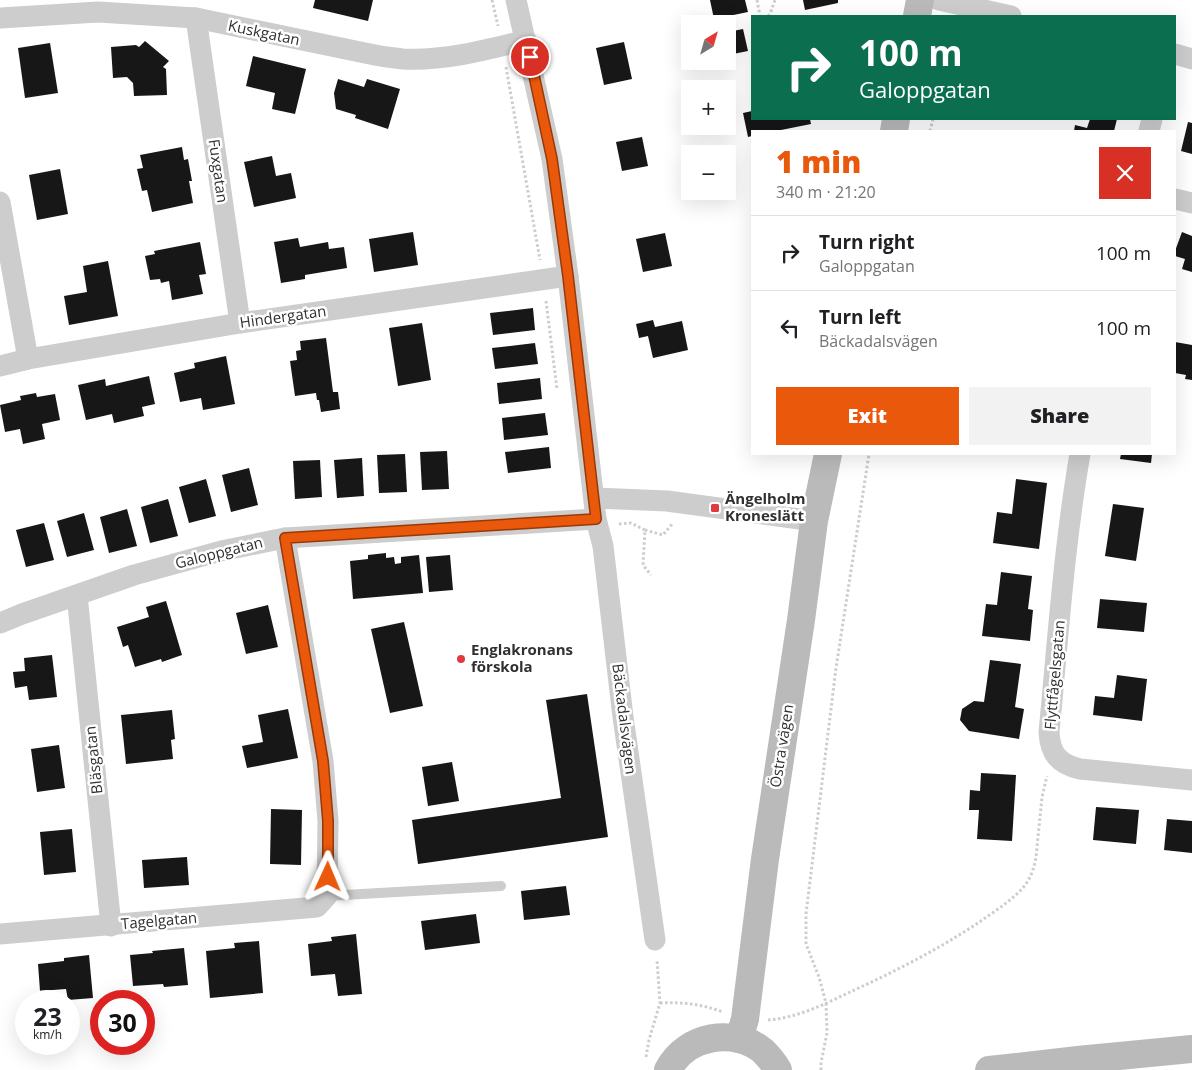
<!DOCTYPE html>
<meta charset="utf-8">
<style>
body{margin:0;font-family:"Open Sans",sans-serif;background:#f2f2f2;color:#202124;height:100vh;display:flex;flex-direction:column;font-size:19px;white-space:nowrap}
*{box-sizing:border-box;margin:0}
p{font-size:16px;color:#757577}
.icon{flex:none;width:28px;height:28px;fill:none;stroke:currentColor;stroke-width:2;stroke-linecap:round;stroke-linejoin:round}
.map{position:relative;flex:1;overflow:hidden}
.drawer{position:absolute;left:751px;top:130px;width:425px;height:325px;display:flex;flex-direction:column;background:#fff;border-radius:0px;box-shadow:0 5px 20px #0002}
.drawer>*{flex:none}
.banner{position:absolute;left:751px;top:15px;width:425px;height:105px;border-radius:0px;box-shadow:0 5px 20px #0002;background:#0b6e4f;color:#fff;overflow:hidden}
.needle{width:32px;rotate:37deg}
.controls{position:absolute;left:681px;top:15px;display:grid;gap:10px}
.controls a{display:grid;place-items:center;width:55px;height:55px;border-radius:0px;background:#fff;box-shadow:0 5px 20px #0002;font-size:25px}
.speed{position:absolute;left:15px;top:990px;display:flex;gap:10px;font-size:25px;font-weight:700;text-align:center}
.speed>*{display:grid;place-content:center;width:65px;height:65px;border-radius:50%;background:#fff;box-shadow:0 5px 20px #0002;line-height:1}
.speed small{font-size:12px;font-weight:400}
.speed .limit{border:8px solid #d22;background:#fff;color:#111}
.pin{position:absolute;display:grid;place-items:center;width:42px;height:42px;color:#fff;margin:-21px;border:2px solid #fff;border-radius:50%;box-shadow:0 1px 5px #0007}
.me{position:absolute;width:55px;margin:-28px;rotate:1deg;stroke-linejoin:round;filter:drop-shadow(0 0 4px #0008)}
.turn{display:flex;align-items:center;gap:18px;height:105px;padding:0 25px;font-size:22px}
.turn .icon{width:65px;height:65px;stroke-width:2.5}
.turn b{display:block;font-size:35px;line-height:42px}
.round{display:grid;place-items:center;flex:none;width:52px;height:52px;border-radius:0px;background:#f2f2f2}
.overview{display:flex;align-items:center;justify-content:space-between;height:85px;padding:0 25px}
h1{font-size:30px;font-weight:800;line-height:38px;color:#ea580c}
.action{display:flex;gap:10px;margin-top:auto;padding:10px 25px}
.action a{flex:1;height:58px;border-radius:0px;background:#ea580c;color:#fff;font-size:20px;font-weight:800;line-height:58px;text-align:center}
.action a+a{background:#f2f2f2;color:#202124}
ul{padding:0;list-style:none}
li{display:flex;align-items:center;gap:15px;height:75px;padding:0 25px;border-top:1px solid #e0e0e0}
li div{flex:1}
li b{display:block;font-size:19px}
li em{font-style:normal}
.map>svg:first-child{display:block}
.building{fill:#171717}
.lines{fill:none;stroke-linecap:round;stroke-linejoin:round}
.path{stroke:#cdcdcd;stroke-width:3;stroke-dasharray:2.5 2.5;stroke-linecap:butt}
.lane{stroke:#cdcdcd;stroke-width:10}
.street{stroke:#cdcdcd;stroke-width:21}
.secondary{stroke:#bababa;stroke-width:28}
.route-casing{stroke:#983908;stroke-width:12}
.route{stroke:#ea580c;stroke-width:9}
.poi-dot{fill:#e0393e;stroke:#fff;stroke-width:2}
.labels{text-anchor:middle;stroke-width:5;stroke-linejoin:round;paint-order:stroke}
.street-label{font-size:15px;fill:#303030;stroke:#fff}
.poi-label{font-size:15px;font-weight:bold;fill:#303030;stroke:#fff;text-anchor:start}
</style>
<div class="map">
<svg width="1192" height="1070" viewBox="0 0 1192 1070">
<rect width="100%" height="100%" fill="#fff"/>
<g class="building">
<path d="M315,0H373L368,21L313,8Z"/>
<path d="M710,0H745L748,12L714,19Z"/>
<path d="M803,0H838V3L805,10Z"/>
<path d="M743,29L748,51L728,55V32Z"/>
<path d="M145,41L169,61L163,67L166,69L167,95L134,96L133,83L127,77L113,78L111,47L136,45L139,47Z"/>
<path d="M624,42L632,79L604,85L596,48Z"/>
<path d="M50,43L58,93L25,98L18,48Z"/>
<path d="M253,56L306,69L295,114L272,109L275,93L246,86Z"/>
<path d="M338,79L364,87L367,79L400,89L388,129L355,118L356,115L336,109L334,93Z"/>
<path d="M752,111V119H810L811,124L776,131H752V136L748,137L743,113Z"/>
<path d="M1090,119H1117L1114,131H1074L1075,125L1087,128Z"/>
<path d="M1188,122L1192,123V154L1181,151Z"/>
<path d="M642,137L648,166L622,171L616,142Z"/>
<path d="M182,147L184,160L188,159L192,181H189L193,203L152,212L147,190L142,191L137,169L143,168L140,155Z"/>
<path d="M272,156L276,176L291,173L296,198L254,207L244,162Z"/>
<path d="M60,169L68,214L37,220L29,175Z"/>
<path d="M413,232L418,265L374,272L369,239Z"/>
<path d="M1182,232L1192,236V272L1182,269L1185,259L1175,256V251Z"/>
<path d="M665,233L672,266L643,272L636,239Z"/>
<path d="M298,238L300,247L328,242L329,249L344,247L347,268L305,275V279L281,283L274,242Z"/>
<path d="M200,242L206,274L199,275L203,294L172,300L169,281L161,283L160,279L150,280L145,256L155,254L154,251Z"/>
<path d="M108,261L118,316L69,325L64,296L87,292L83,266Z"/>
<path d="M533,308L535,330L493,335L490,313Z"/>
<path d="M653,320L655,327L682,321L688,350L653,358L648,336L639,338L636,324Z"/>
<path d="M422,323L431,380L398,386L389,328Z"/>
<path d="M326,338L333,392H338L340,409L321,412L319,400H317L316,393L295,396L290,361L297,360L296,351L301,350L300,341Z"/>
<path d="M1175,342L1192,345V380L1185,379L1186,375L1175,373Z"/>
<path d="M535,343L538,364L495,369L492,348Z"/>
<path d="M226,356L235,404L203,410L201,398L180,402L174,373L195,368L194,363Z"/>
<path d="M149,376L155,404L142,407L144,416L114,423L112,414L86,420L78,385L105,379L106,386Z"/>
<path d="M540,378L542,399L499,404L497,383Z"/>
<path d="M36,393L37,397L55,394L60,420L42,424L45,439L23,444L20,429L5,432L0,405L21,400L20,396Z"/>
<path d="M545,413L548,435L504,440L502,418Z"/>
<path d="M549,447L551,468L508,473L505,452Z"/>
<path d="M447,451L449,489L422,490L420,452Z"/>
<path d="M405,454L407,492L379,493L377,455Z"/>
<path d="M1121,454H1152L1151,463L1120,459Z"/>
<path d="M362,458L364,496L337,498L334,460Z"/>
<path d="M320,460L322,497L295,499L293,461Z"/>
<path d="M249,468L258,505L231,512L222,475Z"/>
<path d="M206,479L216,516L189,523L179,487Z"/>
<path d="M1016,479L1047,483L1039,549L993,543L997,512L1012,514Z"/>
<path d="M168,499L178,536L150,543L141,507Z"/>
<path d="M1113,504L1144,508L1136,561L1105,556Z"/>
<path d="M127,509L137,546L109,553L100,517Z"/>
<path d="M84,513L94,550L67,557L57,521Z"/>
<path d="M44,523L54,560L26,567L16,530Z"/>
<path d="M386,553V558L394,557L395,564L401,563V557L419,555L423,593L353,599L350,561L368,559V555Z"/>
<path d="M450,555L453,590L429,592L426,557Z"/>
<path d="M1001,572L1032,576L1028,609L1033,610L1030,641L982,636L986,604L997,605Z"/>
<path d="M1100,599L1147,603L1144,632L1097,628Z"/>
<path d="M166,601L182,655L162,662L161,659L135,667L128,645L123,647L117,627L149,617L146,607Z"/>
<path d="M268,605L278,647L246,654L236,613Z"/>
<path d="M404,622L423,706L390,713L371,629Z"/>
<path d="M52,655L57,697L29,700L27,686L15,688L13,672L25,671L24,658Z"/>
<path d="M990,660L1021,664L1015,707L1024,709L1019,739L969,731L960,720L962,709L974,701L984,702Z"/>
<path d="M1117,675L1147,679L1142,721L1093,715L1095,696L1114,698Z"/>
<path d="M587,694L608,837L418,864L412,820L561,798L546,700Z"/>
<path d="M288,709L298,758L247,768L242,746L263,742L258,715Z"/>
<path d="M172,710L175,739L171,740L173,759L126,764L121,715Z"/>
<path d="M59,745L65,788L37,792L31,749Z"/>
<path d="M452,762L459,801L428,806L422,767Z"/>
<path d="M981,773L1016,775L1012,841L977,839L979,810H969L970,790L980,791Z"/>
<path d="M1096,807L1139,810L1136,844L1093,840Z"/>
<path d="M271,809L302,810L301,865L270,864Z"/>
<path d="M1167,819L1192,821V853L1164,850Z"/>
<path d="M72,829L76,872L44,875L40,832Z"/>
<path d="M187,857L189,885L144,888L142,860Z"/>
<path d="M566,886L570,915L524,920L521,891Z"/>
<path d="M476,914L480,943L425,950L421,921Z"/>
<path d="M356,934L362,994L338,996L335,974L311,976L308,944L332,941L331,937Z"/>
<path d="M259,941L263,993L210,998L206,951L235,948L234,943Z"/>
<path d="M184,948L188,985L164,987L163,984L133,986L130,955L153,953L152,951Z"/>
<path d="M89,955L93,998L68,1000L66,989L40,991L38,964L64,961V958Z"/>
</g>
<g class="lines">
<g class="path">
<path d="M492,0L498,26"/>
<path d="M757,0L760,16"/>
<path d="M768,16L770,14L775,0"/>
<path d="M506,67L540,260"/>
<path d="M930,131L933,119"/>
<path d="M546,301L557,389"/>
<path d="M619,524L631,523L645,530L643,565L651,575"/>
<path d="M645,530L663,535L673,523"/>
<path d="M660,1003C683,1002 701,1004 723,1012"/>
<path d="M768,1020C797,1018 825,1004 850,992C894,972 937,950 978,923C992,913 1008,903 1020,891C1030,881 1034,869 1036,857L1042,797L1047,776"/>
<path d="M646,1057L649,1040L660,1003L657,960"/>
<path d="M821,1070V1063L827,1033L826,1003L819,977L806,944V914L836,668L869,454"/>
</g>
<path class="lane" d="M327,896L501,886"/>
<g class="street">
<path d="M516,0L552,159L568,276L596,519L603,546L623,717L655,940"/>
<path d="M939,0L1011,16"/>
<path d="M0,18L98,12L196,18L365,53C378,56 391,58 403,59C445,61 486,50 526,40"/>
<path d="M196,18L240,323"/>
<path d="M1175,54L1192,59"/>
<path d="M1149,131L1152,119"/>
<path d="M1175,199L1192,203"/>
<path d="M0,202L28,359"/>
<path d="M0,366L28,359L240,323L568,276"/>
<path d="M1080,454C1064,546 1058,639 1049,732C1050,754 1059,764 1080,769L1192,780"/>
<path d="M595,498L667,501L814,521"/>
<path d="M77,595L111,926"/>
<path d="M0,623L22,614L134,575L221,551L285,538L596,519"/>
<path d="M0,934L317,907L327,896L328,821L323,761L285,538"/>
</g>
<g class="secondary">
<path d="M917,16L920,0"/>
<path d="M894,131L896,119"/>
<path d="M739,1039L745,1019L765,859L801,620L814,521L828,454"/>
<path d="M668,1070C686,1035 734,1027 763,1051C769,1057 774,1063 778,1070"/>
<path d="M989,1070L1078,1060L1192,1049"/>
</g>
</g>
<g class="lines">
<g class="route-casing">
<path id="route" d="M328,877V821L323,761L285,538L596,519L568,276L552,159L530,57"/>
</g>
<use href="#route" class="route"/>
</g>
<g class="poi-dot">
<rect x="710" y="503" width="10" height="10" rx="2.5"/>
<circle cx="461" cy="659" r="5"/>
</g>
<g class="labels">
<g class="street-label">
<text transform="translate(264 33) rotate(12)" y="5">Kuskgatan</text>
<text transform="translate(218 171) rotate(82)" y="5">Fuxgatan</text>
<text transform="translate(283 317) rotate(-8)" y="5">Hindergatan</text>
<text transform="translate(219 553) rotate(-14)" y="5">Galoppgatan</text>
<text transform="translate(1055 675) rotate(-85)" y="5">Flyttfågelsgatan</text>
<text transform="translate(624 719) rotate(83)" y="5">Bäckadalsvägen</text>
<text transform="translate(782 746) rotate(-81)" y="5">Östra vägen</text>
<text transform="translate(94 760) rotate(-96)" y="5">Bläsgatan</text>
<text transform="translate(159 921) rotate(-5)" y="5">Tagelgatan</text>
</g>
<g class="poi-label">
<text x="725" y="504">Ängelholm<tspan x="725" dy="17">Kroneslätt</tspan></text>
<text x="471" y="655">Englakronans<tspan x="471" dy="17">förskola</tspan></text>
</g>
</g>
</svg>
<div class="controls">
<a><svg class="needle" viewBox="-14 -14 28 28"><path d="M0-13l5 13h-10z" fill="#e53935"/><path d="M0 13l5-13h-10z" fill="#757577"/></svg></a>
<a>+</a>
<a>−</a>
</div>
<div class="speed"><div>23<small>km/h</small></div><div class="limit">30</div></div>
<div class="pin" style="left:530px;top:57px;background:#d93025"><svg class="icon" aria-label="arrive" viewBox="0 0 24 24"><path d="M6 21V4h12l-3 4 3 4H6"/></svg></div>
<svg class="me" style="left:328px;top:877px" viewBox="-20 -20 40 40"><path d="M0-17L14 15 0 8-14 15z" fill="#ea580c" stroke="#fff" stroke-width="4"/></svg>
<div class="banner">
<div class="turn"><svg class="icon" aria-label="right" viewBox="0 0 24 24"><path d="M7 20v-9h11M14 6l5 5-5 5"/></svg><div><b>100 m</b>Galoppgatan</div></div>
</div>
<section class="drawer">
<div class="overview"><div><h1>1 min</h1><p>340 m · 21:20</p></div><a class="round" style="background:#d93025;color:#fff"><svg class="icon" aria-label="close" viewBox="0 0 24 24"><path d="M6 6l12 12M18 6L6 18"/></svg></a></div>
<ul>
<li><svg class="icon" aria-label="right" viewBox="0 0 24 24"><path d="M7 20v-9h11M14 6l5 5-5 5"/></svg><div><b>Turn right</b><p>Galoppgatan</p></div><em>100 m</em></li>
<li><svg class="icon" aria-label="left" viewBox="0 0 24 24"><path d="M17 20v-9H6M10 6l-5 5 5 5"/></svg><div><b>Turn left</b><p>Bäckadalsvägen</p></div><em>100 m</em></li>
</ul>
<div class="action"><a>Exit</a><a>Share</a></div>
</section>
</div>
